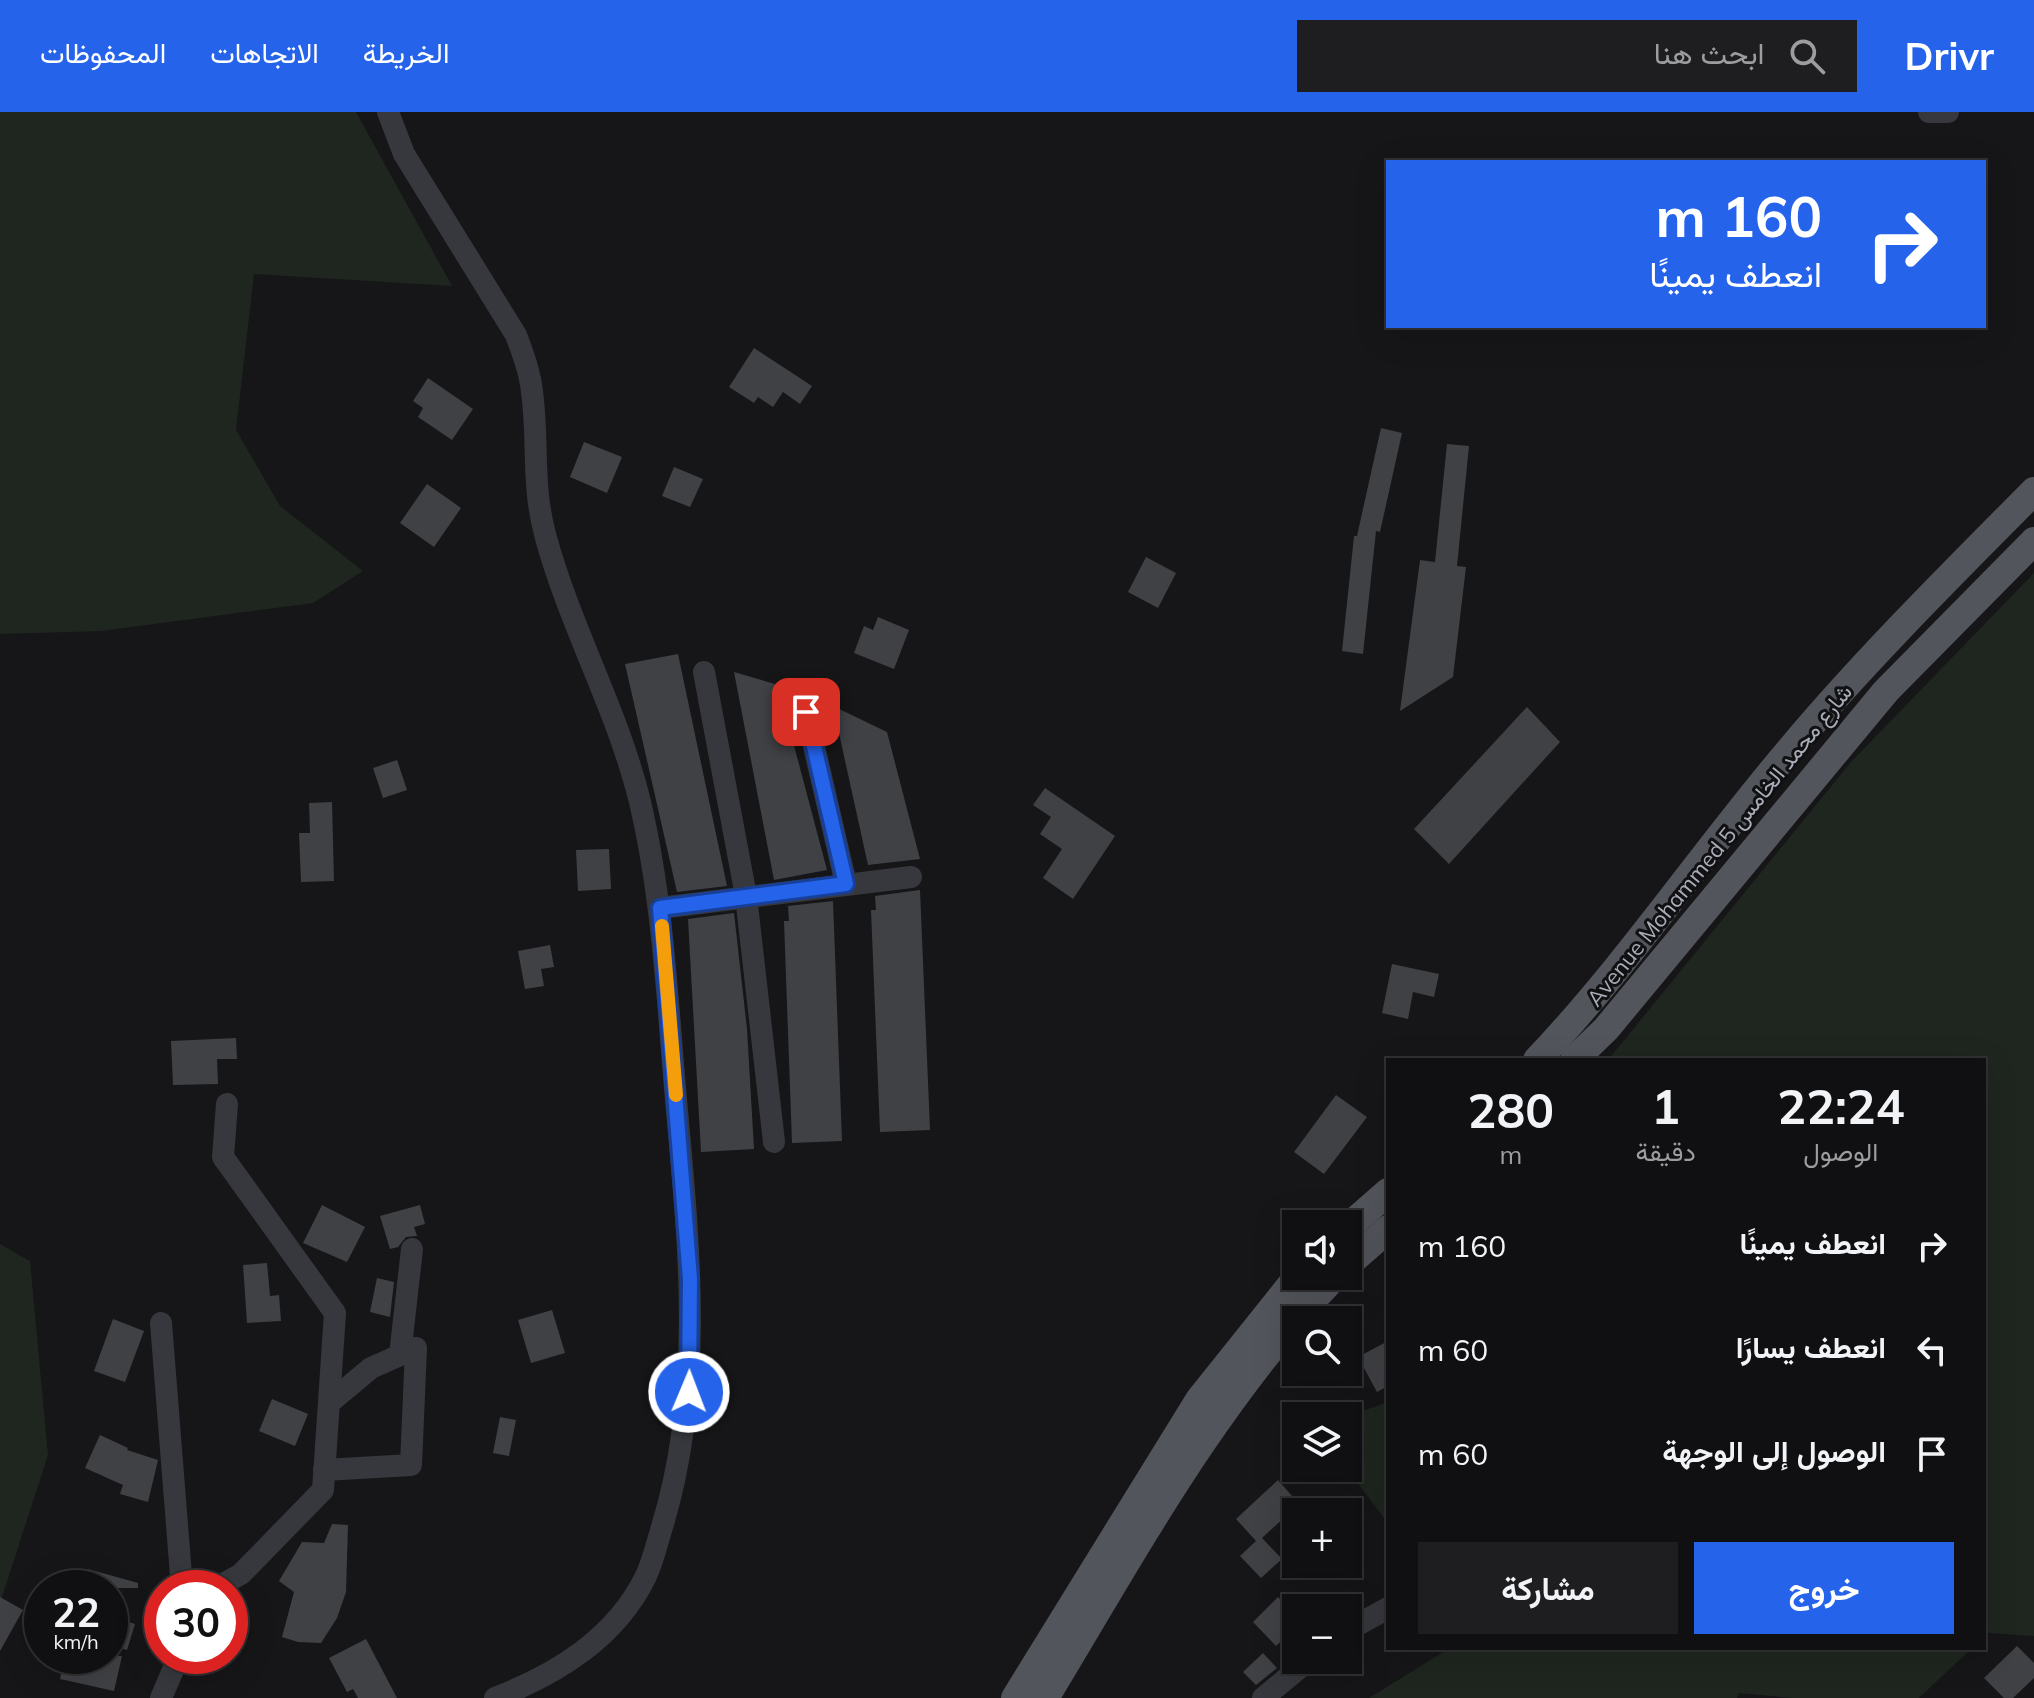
<!DOCTYPE html>
<html lang="ar">
<meta charset="utf-8">
<style>
body{margin:0;font-family:Mulish,Vazirmatn,sans-serif;background:#1e1e20;color:#f1f3f6;direction:rtl;height:100vh;display:flex;flex-direction:column;font-size:30px;white-space:nowrap}
*{box-sizing:border-box;margin:0}
p{font-size:26px;color:#9c9d9f}
.icon{flex:none;width:44px;height:44px;fill:none;stroke:currentColor;stroke-width:2;stroke-linecap:round;stroke-linejoin:round}
.map{position:relative;flex:1;overflow:hidden;direction:ltr}
.sheet{position:absolute;left:1386px;top:946px;width:600px;height:592px;display:flex;flex-direction:column;background:#101012;border-radius:0px;box-shadow:0 8px 32px #0002,0 0 0 2px #303032;direction:rtl}
.sheet>*{flex:none}
.top-card{position:absolute;left:1386px;top:48px;width:600px;height:168px;border-radius:0px;box-shadow:0 8px 32px #0002,0 0 0 2px #303032;direction:rtl;background:#2563eb;color:#fff;overflow:hidden}
.tools{position:absolute;left:1282px;top:1098px;display:grid;gap:16px}
.tools a{display:grid;place-items:center;width:80px;height:80px;border-radius:0px;background:#101012;box-shadow:0 8px 32px #0002,0 0 0 2px #303032;font-size:40px}
.speed{position:absolute;left:24px;top:1458px;display:flex;gap:16px;font-size:40px;font-weight:700;text-align:center}
.speed>*{display:grid;place-content:center;width:104px;height:104px;border-radius:50%;background:#101012;box-shadow:0 8px 32px #0002,0 0 0 2px #303032;line-height:1}
.speed small{font-size:20px;font-weight:400}
.speed .limit{border:12px solid #d22;background:#fff;color:#111}
.pin{position:absolute;display:grid;place-items:center;width:68px;height:68px;color:#fff;margin:-34px;border-radius:16px;box-shadow:0 4px 12px #0006}
.me{position:absolute;width:88px;margin:-44px;rotate:1deg;stroke-linejoin:round;filter:drop-shadow(0 0 6px #0008)}
.turn{display:flex;align-items:center;gap:28px;height:168px;padding:0 32px;font-size:36px}
.turn .icon{width:104px;height:104px;stroke-width:2.5}
.turn b{display:block;font-size:56px;line-height:68px}
.eta{display:flex;justify-content:space-evenly;align-items:center;height:136px;text-align:center}
.eta b{font-size:48px;font-weight:700;line-height:56px}
.action{display:flex;gap:16px;margin-top:auto;padding:16px 32px}
.action a{flex:1;height:92px;border-radius:0px;background:#2563eb;color:#fff;font-size:32px;font-weight:700;line-height:92px;text-align:center}
.action a+a{background:#1e1e20;color:#f1f3f6}
ul{padding:0;list-style:none}
li{display:flex;align-items:center;gap:24px;height:104px;padding:0 32px}
li div{flex:1}
li b{display:block;font-size:30px}
li em{font-style:normal}
header{display:flex;align-items:center;gap:48px;box-sizing:border-box;height:112px;padding:0 40px;background:#2563eb;color:#fff}
header strong{font-size:38px}
nav{display:flex;gap:44px;margin-inline-start:auto;font-size:28px}
.search{width:560px;height:72px;background:#1e1e20;display:flex;align-items:center;gap:20px;box-sizing:border-box;padding:0 28px;border-radius:0px;color:#9c9d9f;font-size:30px}
.map>svg:first-child{display:block}
.green{fill:#1e261f}
.building{fill:#404145}
.lines{fill:none;stroke-linecap:round;stroke-linejoin:round}
.minor{stroke:#37383d;stroke-width:22}
.major{stroke:#53555c;stroke-width:28}
.route-casing{stroke:#184099;stroke-width:20}
.route{stroke:#2563eb;stroke-width:14}
.slow{stroke:#f59e0b;stroke-width:14}
.labels{text-anchor:middle;stroke-width:6;stroke-linejoin:round;paint-order:stroke}
.street-label{font-size:22px;fill:#a8adb8;stroke:#111113}
</style>
<header>
<strong>Drivr</strong>
<div class="search"><svg class="icon" aria-label="search" viewBox="0 0 24 24"><circle cx="10" cy="10" r="6"/><path d="M15 15l6 6"/></svg>ابحث هنا</div>
<nav><a>الخريطة</a><a>الاتجاهات</a><a>المحفوظات</a></nav>
</header>
<div class="map">
<svg width="2034" height="1586" viewBox="0 0 2034 1586">
<rect width="100%" height="100%" fill="#161618"/>
<g class="green">
<path d="M0,0H356L452,174L254,162L236,318L280,394L363,459L313,491L101,519L0,522Z"/>
<path d="M2034,461V1524L1988,1521L1984,1524V948H1608L1851,650Z"/>
<path d="M0,1132L30,1149L48,1343L0,1491Z"/>
<path d="M1388,1290V1411L1346,1356L1348,1304Z"/>
<path d="M1450,1536H1972L1919,1586H1792L1739,1581L1737,1586H1369Z"/>
</g>
<g class="building">
<path d="M754,236L812,274L800,292L783,280L773,295L758,285L754,291L729,275Z"/>
<path d="M428,266L473,297L452,328L418,305L423,296L413,289Z"/>
<path d="M1381,316L1402,321L1380,420L1376,419L1363,542L1342,539L1354,424H1357Z"/>
<path d="M584,330L622,345L607,381L570,365Z"/>
<path d="M1447,332L1469,334L1457,454L1466,455L1453,565L1400,599L1420,448L1435,450Z"/>
<path d="M674,355L703,367L690,395L662,384Z"/>
<path d="M427,372L461,396L434,435L400,411Z"/>
<path d="M1146,445L1176,461L1158,496L1128,480Z"/>
<path d="M878,505L909,518L894,557L854,541L864,514L873,518Z"/>
<path d="M678,542L727,774L677,780L625,552Z"/>
<path d="M734,560L778,573L827,758L774,768Z"/>
<path d="M833,594L887,620L920,747L868,753Z"/>
<path d="M1527,595L1560,630L1449,752L1414,717Z"/>
<path d="M397,648L407,678L383,686L373,656Z"/>
<path d="M1045,676L1115,724L1073,787L1043,766L1062,737L1040,722L1051,705L1033,693Z"/>
<path d="M332,690L334,769L301,770L299,721H310L309,691Z"/>
<path d="M609,737L611,777L578,779L576,738Z"/>
<path d="M920,778L930,1018L880,1020L871,798H876L875,784Z"/>
<path d="M833,789L842,1029L792,1031L784,809H789L788,794Z"/>
<path d="M734,801L747,917L754,1037L701,1040L688,807Z"/>
<path d="M550,833L554,855L541,857L544,874L525,877L518,839Z"/>
<path d="M1392,852L1439,862L1434,885L1413,880L1408,907L1382,901Z"/>
<path d="M236,926L237,947H217L218,972L173,973L171,929Z"/>
<path d="M1336,983L1367,1005L1324,1062L1294,1040Z"/>
<path d="M322,1093L365,1115L347,1150L303,1131Z"/>
<path d="M420,1093L425,1112L414,1115L417,1124L406,1125L398,1135L390,1137L380,1104Z"/>
<path d="M267,1151L270,1184L279,1183L281,1209L247,1211L243,1153Z"/>
<path d="M377,1166L394,1170L390,1205L370,1200Z"/>
<path d="M552,1198L565,1241L531,1251L518,1208Z"/>
<path d="M113,1207L144,1219L125,1270L94,1259Z"/>
<path d="M1388,1229V1274L1377,1280L1358,1245Z"/>
<path d="M272,1287L308,1302L295,1334L259,1319Z"/>
<path d="M500,1305L516,1308L509,1344L493,1341Z"/>
<path d="M100,1323L128,1336L127,1338L158,1348L148,1390L120,1382L123,1373L85,1356Z"/>
<path d="M1278,1368L1299,1392L1262,1426L1282,1447L1261,1466L1240,1444L1256,1429L1236,1407Z"/>
<path d="M332,1412L348,1413L346,1480L337,1506L321,1531L298,1530L282,1525L294,1480L279,1469L302,1430L324,1431Z"/>
<path d="M88,1457L138,1471V1476H82Z"/>
<path d="M0,1485L23,1498L0,1539Z"/>
<path d="M1278,1485L1296,1504V1515L1276,1534L1253,1510Z"/>
<path d="M110,1504L135,1512L127,1538L110,1533Z"/>
<path d="M366,1527L397,1586H358L353,1577L347,1580L329,1546Z"/>
<path d="M2017,1534L2034,1551V1566L2013,1586H2004L1984,1566Z"/>
<path d="M1263,1541L1277,1556L1256,1573L1243,1560Z"/>
<path d="M65,1544H122L114,1579L60,1567Z"/>
</g>
<g class="lines">
<g class="minor">
<path d="M388,0L404,42L516,223C523,242 530,260 532,280C539,332 531,372 546,426C571,517 618,599 640,690C662,784 667,880 675,976C688,1123 706,1271 662,1415C657,1431 653,1449 646,1464C616,1526 557,1562 495,1586"/>
<path d="M1929,0H1948"/>
<path d="M704,560L746,784L774,1030"/>
<path d="M806,600L846,772"/>
<path d="M660,796L911,765"/>
<path d="M161,1211L182,1476"/>
<path d="M400,1243L412,1137"/>
<path d="M324,1358L411,1353L416,1236L371,1256L329,1291"/>
<path d="M216,1476L241,1462L323,1378L335,1201L223,1045L227,992"/>
<path d="M1348,1518L1388,1496"/>
<path d="M161,1586L179,1544"/>
<path d="M1263,1586L1309,1548"/>
</g>
<g class="major">
<path d="M1537,948C1630,850 1705,737 1793,634C1868,545 1952,462 2034,379"/>
<path d="M1574,948L1606,917L1886,579L2034,429"/>
<path d="M1348,1115L1388,1080"/>
<path d="M1348,1152L1388,1117"/>
<path d="M1015,1586L1199,1288L1298,1164"/>
<path d="M1045,1586C1134,1439 1215,1288 1335,1164"/>
</g>
</g>
<g class="lines">
<g class="route-casing">
<path id="route" d="M689,1280L690,1167L660,796L846,772L806,600"/>
</g>
<use href="#route" class="route"/>
<path class="slow" d="M662,814L676,983"/>
</g>
<g class="labels">
<g class="street-label">
<text transform="translate(1719 733) rotate(-51)" y="8">Avenue Mohammed 5 شارع محمد الخامس</text>
</g>
</g>
</svg>
<div class="tools">
<a><svg class="icon" aria-label="sound" viewBox="0 0 24 24"><path d="M4 9h4l5-4v14l-5-4H4zM17 9q2 3 0 6"/></svg></a>
<a><svg class="icon" aria-label="search" viewBox="0 0 24 24"><circle cx="10" cy="10" r="6"/><path d="M15 15l6 6"/></svg></a>
<a><svg class="icon" aria-label="layers" viewBox="0 0 24 24"><path d="M12 4l9 5-9 5-9-5zM3 14l9 5 9-5"/></svg></a>
<a>+</a>
<a>−</a>
</div>
<div class="speed"><div>22<small>km/h</small></div><div class="limit">30</div></div>
<div class="pin" style="left:806px;top:600px;background:#d93025"><svg class="icon" aria-label="arrive" viewBox="0 0 24 24"><path d="M6 21V4h12l-3 4 3 4H6"/></svg></div>
<svg class="me" style="left:689px;top:1280px" viewBox="-20 -20 40 40"><circle r="17" fill="#2563eb" stroke="#fff" stroke-width="3"/><path d="M0-11L8 9 0 5-8 9z" fill="#fff"/></svg>
<div class="top-card">
<div class="turn"><svg class="icon" aria-label="right" viewBox="0 0 24 24"><path d="M7 20v-9h11M14 6l5 5-5 5"/></svg><div><b>160 m</b>انعطف يمينًا</div></div>
</div>
<section class="sheet">
<div class="eta">
<div><b>22:24</b><p>الوصول</p></div>
<div><b>1</b><p>دقيقة</p></div>
<div><b>280</b><p>m</p></div>
</div>
<ul>
<li><svg class="icon" aria-label="right" viewBox="0 0 24 24"><path d="M7 20v-9h11M14 6l5 5-5 5"/></svg><div><b>انعطف يمينًا</b></div><em>160 m</em></li>
<li><svg class="icon" aria-label="left" viewBox="0 0 24 24"><path d="M17 20v-9H6M10 6l-5 5 5 5"/></svg><div><b>انعطف يسارًا</b></div><em>60 m</em></li>
<li><svg class="icon" aria-label="arrive" viewBox="0 0 24 24"><path d="M6 21V4h12l-3 4 3 4H6"/></svg><div><b>الوصول إلى الوجهة</b></div><em>60 m</em></li>
</ul>
<div class="action"><a>خروج</a><a>مشاركة</a></div>
</section>
</div>
